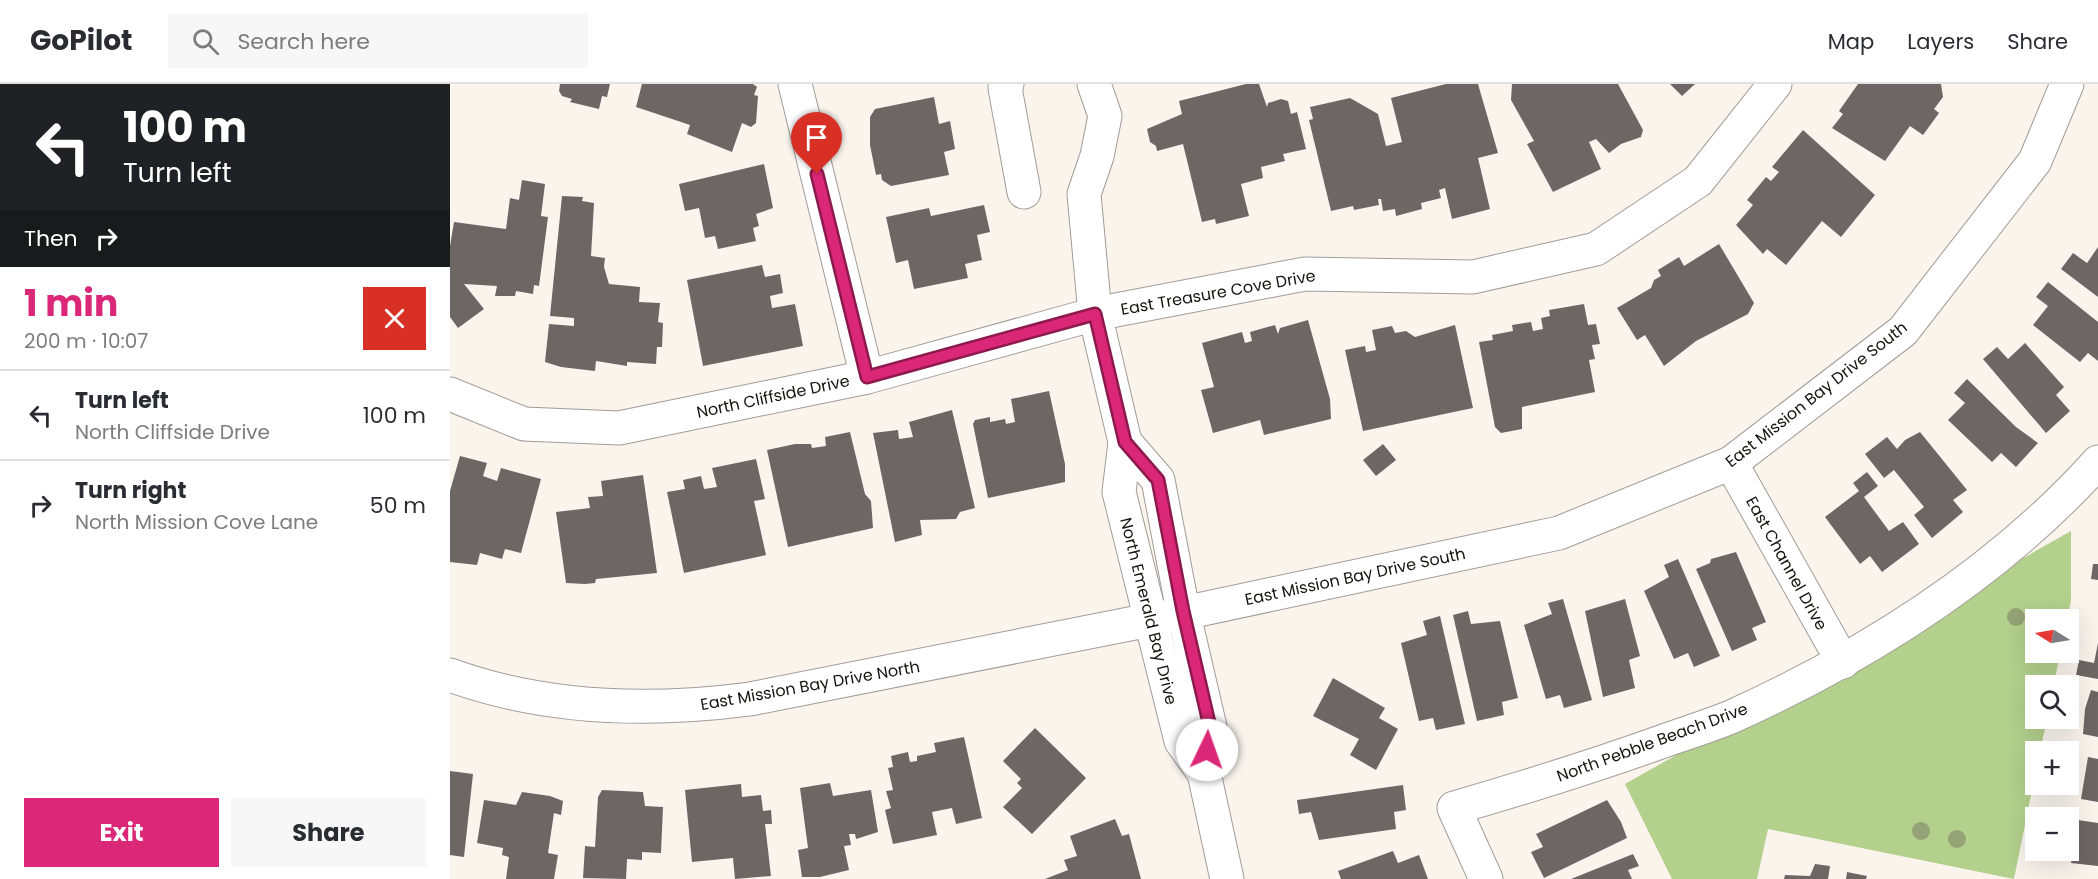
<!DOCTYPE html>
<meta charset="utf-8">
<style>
body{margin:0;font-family:Poppins,sans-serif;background:#f7f7f7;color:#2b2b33;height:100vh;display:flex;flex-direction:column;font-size:22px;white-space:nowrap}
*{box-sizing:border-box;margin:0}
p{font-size:20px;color:#7c7c81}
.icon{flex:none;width:33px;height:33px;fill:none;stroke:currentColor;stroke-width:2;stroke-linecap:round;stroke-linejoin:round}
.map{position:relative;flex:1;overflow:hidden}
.drawer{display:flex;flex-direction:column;background:#fff;width:450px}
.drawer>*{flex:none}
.hud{background:#202124;color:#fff;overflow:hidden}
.needle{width:39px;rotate:281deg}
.fabs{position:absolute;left:1575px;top:525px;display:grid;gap:12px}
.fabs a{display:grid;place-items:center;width:54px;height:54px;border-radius:0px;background:#fff;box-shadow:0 6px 24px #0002;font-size:30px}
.pin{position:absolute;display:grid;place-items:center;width:51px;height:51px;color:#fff;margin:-62px -26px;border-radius:50% 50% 50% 0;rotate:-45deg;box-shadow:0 0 6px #0007}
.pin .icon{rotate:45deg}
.me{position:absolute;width:66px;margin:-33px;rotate:3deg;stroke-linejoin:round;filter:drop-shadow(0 0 4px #0008)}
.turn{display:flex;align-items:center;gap:21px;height:126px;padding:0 24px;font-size:27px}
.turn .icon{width:78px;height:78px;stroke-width:2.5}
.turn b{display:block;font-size:42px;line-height:51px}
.then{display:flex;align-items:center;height:57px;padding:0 24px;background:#0003;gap:12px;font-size:22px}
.round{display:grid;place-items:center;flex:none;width:63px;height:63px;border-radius:0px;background:#f7f7f7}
.overview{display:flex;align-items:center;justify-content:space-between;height:102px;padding:0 24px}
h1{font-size:36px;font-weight:700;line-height:45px;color:#db2777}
.action{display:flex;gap:12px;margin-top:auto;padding:12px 24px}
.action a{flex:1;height:69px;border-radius:0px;background:#db2777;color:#fff;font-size:24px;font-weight:700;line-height:69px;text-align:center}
.action a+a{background:#f7f7f7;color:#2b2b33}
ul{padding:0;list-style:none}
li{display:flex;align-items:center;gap:18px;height:90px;padding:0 24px;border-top:2px solid #e1e1e2}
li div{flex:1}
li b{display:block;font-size:22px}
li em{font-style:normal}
header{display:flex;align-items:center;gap:36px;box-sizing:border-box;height:84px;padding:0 30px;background:#fff;border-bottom:2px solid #e1e1e2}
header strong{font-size:28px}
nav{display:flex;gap:33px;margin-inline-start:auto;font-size:21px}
.search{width:420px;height:54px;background:#f7f7f7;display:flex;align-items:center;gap:15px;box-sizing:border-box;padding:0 21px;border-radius:0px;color:#7c7c81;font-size:22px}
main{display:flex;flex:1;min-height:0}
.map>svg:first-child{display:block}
.green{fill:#b3d08d}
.building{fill:#6e6665}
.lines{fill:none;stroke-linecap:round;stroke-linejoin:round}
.minor-casing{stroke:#a29c96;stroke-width:35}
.minor{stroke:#fff;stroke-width:33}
.tree{fill:#96a376}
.route-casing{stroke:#8e194d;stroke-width:15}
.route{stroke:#db2777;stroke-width:10}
.labels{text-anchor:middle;stroke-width:5;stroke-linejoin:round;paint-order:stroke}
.street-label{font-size:16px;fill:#161412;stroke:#fff}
</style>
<header>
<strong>GoPilot</strong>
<div class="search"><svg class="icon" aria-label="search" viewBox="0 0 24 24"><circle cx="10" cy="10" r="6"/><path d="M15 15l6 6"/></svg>Search here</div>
<nav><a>Map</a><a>Layers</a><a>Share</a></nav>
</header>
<main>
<section class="drawer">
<div class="hud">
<div class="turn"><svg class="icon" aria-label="left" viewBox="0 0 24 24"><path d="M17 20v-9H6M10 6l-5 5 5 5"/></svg><div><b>100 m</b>Turn left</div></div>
<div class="then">Then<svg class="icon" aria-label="right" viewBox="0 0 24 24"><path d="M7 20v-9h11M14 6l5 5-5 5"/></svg></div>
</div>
<div class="overview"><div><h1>1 min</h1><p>200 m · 10:07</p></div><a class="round" style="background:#d93025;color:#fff"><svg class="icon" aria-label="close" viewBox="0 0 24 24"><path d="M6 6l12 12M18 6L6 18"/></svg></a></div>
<ul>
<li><svg class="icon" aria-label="left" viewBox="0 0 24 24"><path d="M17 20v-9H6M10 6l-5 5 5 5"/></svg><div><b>Turn left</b><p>North Cliffside Drive</p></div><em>100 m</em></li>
<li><svg class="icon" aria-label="right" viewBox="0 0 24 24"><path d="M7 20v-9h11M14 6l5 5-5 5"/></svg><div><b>Turn right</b><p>North Mission Cove Lane</p></div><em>50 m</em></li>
</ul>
<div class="action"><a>Exit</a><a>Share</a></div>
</section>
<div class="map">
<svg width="1648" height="795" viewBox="0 0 1648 795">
<rect width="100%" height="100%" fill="#faf4ed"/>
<path class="green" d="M1621,447V517L1617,535L1586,536V568L1610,569L1604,601L1586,602V634L1597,635L1590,667L1586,668L1585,691L1564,795L1318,745L1307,795H1222L1175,700Z"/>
<g class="building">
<path d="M110,0H160L157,13L152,12L149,25L120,18L122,15L112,12L109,7Z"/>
<path d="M192,0H303L307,3L304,11L308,12L306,39L301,43L292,39L282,68L237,50L240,41L186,23Z"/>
<path d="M796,0H809L817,23L818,19L831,15L838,17L841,30L847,28L856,65L833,70L835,77L811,83L813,94L791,100L799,132L766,140L765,135L752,138L733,60L707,67L706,62L700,58L697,45L732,30L729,17Z"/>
<path d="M996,0H1028L1048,69L1028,74L1040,125L1002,135L995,104L989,106L991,114L971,119L972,125L946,132L945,125L933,127L931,115H928L929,121L904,126L903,122L881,127L859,36L863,35L860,23L900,14L928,30L936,62L952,58L941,14Z"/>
<path d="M1062,0H1168L1193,46L1191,53L1171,60L1159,69L1146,55L1139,58L1151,85L1103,108L1077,60L1084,57L1061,16Z"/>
<path d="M1220,0H1245L1232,12Z"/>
<path d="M1408,0H1491L1493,13L1484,25L1489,29L1473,51L1460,42L1435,77L1382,44L1393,30L1389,27Z"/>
<path d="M484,13L489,40L500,37L505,65L494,68L499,91L441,102L432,96L431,90L426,91L420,61V33L425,25Z"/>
<path d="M1353,46L1425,111L1391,153L1372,137L1336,181L1317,165L1313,170L1286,141L1303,121L1297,116L1316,93L1321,97L1329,88L1322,83Z"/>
<path d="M314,80L323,124L306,130L309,142L303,144L306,157L268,165L265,152L255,154L249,124L235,127L229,100Z"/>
<path d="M72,96L95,100L91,132L98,133L89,202L84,201L83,210L66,207L65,212H45L47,202L14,200L34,225L8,244L0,233V162L4,138L56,145L60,114L69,116Z"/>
<path d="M112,112L133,113L132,117L144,119L141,172L155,174L154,183L159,200L190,203L189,218L210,219L208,238L213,239L212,263H207L206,280L177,278V282L146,277L145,287L111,283L95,278L99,240L124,242V234L100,232Z"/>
<path d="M534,121L540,148L527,151L532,176L515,180L518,194L464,205L458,176L446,179L436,133L479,124L481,132Z"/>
<path d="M1269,160L1304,219L1298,230L1246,257L1214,282L1195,251L1187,256L1167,224L1201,204L1204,196L1211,192L1208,186L1229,173L1234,182Z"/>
<path d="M1648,163V213L1611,185L1623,169L1637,179Z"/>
<path d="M312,181L315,193L330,190L333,209L320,212L322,224L345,220L353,262L253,282L237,196Z"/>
<path d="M1598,198L1648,238V277L1638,269L1630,278L1583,241L1598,222L1586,213Z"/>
<path d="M1134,220L1138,241L1146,240L1150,260L1142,261L1145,275L1139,276L1145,308L1072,323V345L1051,349L1045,343L1029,258L1043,256L1042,251L1063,247L1062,241L1081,238L1083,247L1093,245L1091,234L1100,232L1099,226Z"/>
<path d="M858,236L880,315L881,335L814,351L810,336L763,349L751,306L764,303L752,259L792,248L795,259L802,257L800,248L825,241L828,250L830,244Z"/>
<path d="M1005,241L1023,324L913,347L895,266L915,262L916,268L926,266L922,246L942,242L945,249L956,247L965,253Z"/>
<path d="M1575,259L1614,303L1606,311L1620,327L1596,349L1533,275L1547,263L1558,275Z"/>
<path d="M1517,295L1566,343L1588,359L1566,383L1551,369L1542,378L1498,336L1515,319L1504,309Z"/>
<path d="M599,307L615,380V398L538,414L523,340L525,336L540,333V338L555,335L556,340L565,338L561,315Z"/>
<path d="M502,326L525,424L510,428L506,435L470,436L472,451L445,458L423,349L448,346L449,355L463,353L459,338Z"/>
<path d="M400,348L415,410L421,417L423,444L338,463L317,366L345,360H361L362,364L376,362L375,353Z"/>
<path d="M1470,348L1517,406L1503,416L1513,428L1482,454L1464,431L1474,423L1444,386L1434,394L1415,370L1437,353L1447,365L1455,356Z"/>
<path d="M933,360L946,376L926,392L913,376Z"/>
<path d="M10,372L37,379L33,392L47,397L51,384L91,395L71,469L55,465L52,475L30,469L27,481L0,478V407Z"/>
<path d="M306,375L315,415L304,417L316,471L234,489L217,408L235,405L233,396L251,392L254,405L267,403L262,384Z"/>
<path d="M1417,388L1428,402L1414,413L1439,447L1453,438L1469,460L1432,488L1420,472L1410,480L1375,433L1409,407L1403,399Z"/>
<path d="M193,391L207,489L146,495L145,499L135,500L116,499L106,428L140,424L138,413L153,412L151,397Z"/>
<path d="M1286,468L1316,538L1302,544L1307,556L1282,567L1246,485L1260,479L1261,475Z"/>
<path d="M1228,475L1270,572L1244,583L1238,569L1224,575L1194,507L1219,493L1214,481Z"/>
<path d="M1643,480H1648V496L1641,495Z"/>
<path d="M1113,515L1142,616L1114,624L1110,611L1096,615L1074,541L1102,530L1098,519Z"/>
<path d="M1175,515L1190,572L1179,576L1185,604L1153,613L1135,527Z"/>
<path d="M1018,527L1021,540L1050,537L1068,614L1052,618L1054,631L1027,637L1003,531Z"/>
<path d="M990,532L1015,640L986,646L983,634L969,637L951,559L977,551L973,537Z"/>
<path d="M1648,559V595L1626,591L1629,576L1644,579Z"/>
<path d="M883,594L935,624L929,634L948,645L926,686L900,671L909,655L863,632Z"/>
<path d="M1641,606L1648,608V653L1633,650L1635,625Z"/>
<path d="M585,644L636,694L582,750L553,723L572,704L567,699L571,695L553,677Z"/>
<path d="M514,653L532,734L506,740L502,724L482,728L487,751L443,760L435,726L441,724L436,707L443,706L438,684L443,683L441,672L458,668L460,678L467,677V672L486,668L484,659Z"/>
<path d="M1638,673L1648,675V718L1631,715Z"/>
<path d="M0,687L23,690L14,773L0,771Z"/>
<path d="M380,699L383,712L421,706L428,748L406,755L405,750H399L401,761L394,762L399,786L370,793H352L348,766L358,764L350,704Z"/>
<path d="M291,700L292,713L311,711L313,727L321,726L322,740H315L321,792L285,795L283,774L242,778L235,706Z"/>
<path d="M953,701L956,726L944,728L946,745L869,756L861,728L849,730L847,716Z"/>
<path d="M152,706L193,708L195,722L213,723L211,769L192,768V776L177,775L176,795L133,794L135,762L145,763L148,713Z"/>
<path d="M72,708L100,712L113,717L111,731L104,729L98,769L108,771L104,795H56L59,773L52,771L53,764L27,759L34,716L66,721Z"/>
<path d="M1157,716L1171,738L1177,754L1094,794L1081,768L1093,763L1086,750Z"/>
<path d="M665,735L672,752L679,750L691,795H595L618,786L614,776L627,772L620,752Z"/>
<path d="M1628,736L1648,739V782L1621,779Z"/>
<path d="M943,767L948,779L969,771L978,795H891L888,787Z"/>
<path d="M1183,770L1189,782L1178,786L1182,795H1121Z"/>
<path d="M1365,780L1380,782L1378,795H1334L1335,791L1360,792Z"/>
<path d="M1397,788L1417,792L1416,795H1396Z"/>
</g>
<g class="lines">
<g class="minor-casing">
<g id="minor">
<path d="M345,0L417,293"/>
<path d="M557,0L555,4L574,108"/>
<path d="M644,0L655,32L647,72L634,110L645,230L675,358L669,408L731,657L754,689"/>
<path d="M0,310L74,340L169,344L417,293L645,230L855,190L1023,193L1146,165L1248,97L1325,0"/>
<path d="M675,358L708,396L733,527L760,643L754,689L777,795"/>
<path d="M1281,379L1393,578"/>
<path d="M0,591C96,626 200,628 300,615L720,532L1109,449L1281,379L1453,247L1585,77L1617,0"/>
<path d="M1036,795L1004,724C1073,704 1141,683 1208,659C1232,650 1257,643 1281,633C1418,571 1547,490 1648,378"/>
</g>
</g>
<use href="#minor" class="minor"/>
</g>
<g class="tree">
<circle cx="1566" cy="533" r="9"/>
<circle cx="1471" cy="747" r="9"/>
<circle cx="1507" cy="755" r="9"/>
</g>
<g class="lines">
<g class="route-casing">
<path id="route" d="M367,90L417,293L645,230L675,358L708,396L733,527L760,643L757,666"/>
</g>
<use href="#route" class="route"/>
</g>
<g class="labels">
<g class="street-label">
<text transform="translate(768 208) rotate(-10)" y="6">East Treasure Cove Drive</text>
<text transform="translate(1366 310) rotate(-38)" y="6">East Mission Bay Drive South</text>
<text transform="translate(323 312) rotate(-12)" y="6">North Cliffside Drive</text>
<text transform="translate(1337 479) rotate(61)" y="6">East Channel Drive</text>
<text transform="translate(905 492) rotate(-12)" y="6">East Mission Bay Drive South</text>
<text transform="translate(699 527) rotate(76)" y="6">North Emerald Bay Drive</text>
<text transform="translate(360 601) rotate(-10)" y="6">East Mission Bay Drive North</text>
<text transform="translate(1202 658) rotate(-20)" y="6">North Pebble Beach Drive</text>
</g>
</g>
</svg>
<div class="fabs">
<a><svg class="needle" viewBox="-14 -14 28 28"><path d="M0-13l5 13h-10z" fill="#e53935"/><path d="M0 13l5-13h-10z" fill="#7c7c81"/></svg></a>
<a><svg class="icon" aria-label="search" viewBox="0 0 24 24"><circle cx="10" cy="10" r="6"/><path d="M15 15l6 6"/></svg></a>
<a>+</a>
<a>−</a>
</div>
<div class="pin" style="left:367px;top:90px;background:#d93025"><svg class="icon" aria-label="arrive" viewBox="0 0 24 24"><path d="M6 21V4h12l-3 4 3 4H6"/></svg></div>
<svg class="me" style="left:757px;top:666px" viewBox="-20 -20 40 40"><circle r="19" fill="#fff"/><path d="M0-13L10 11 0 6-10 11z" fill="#db2777"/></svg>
</div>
</main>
